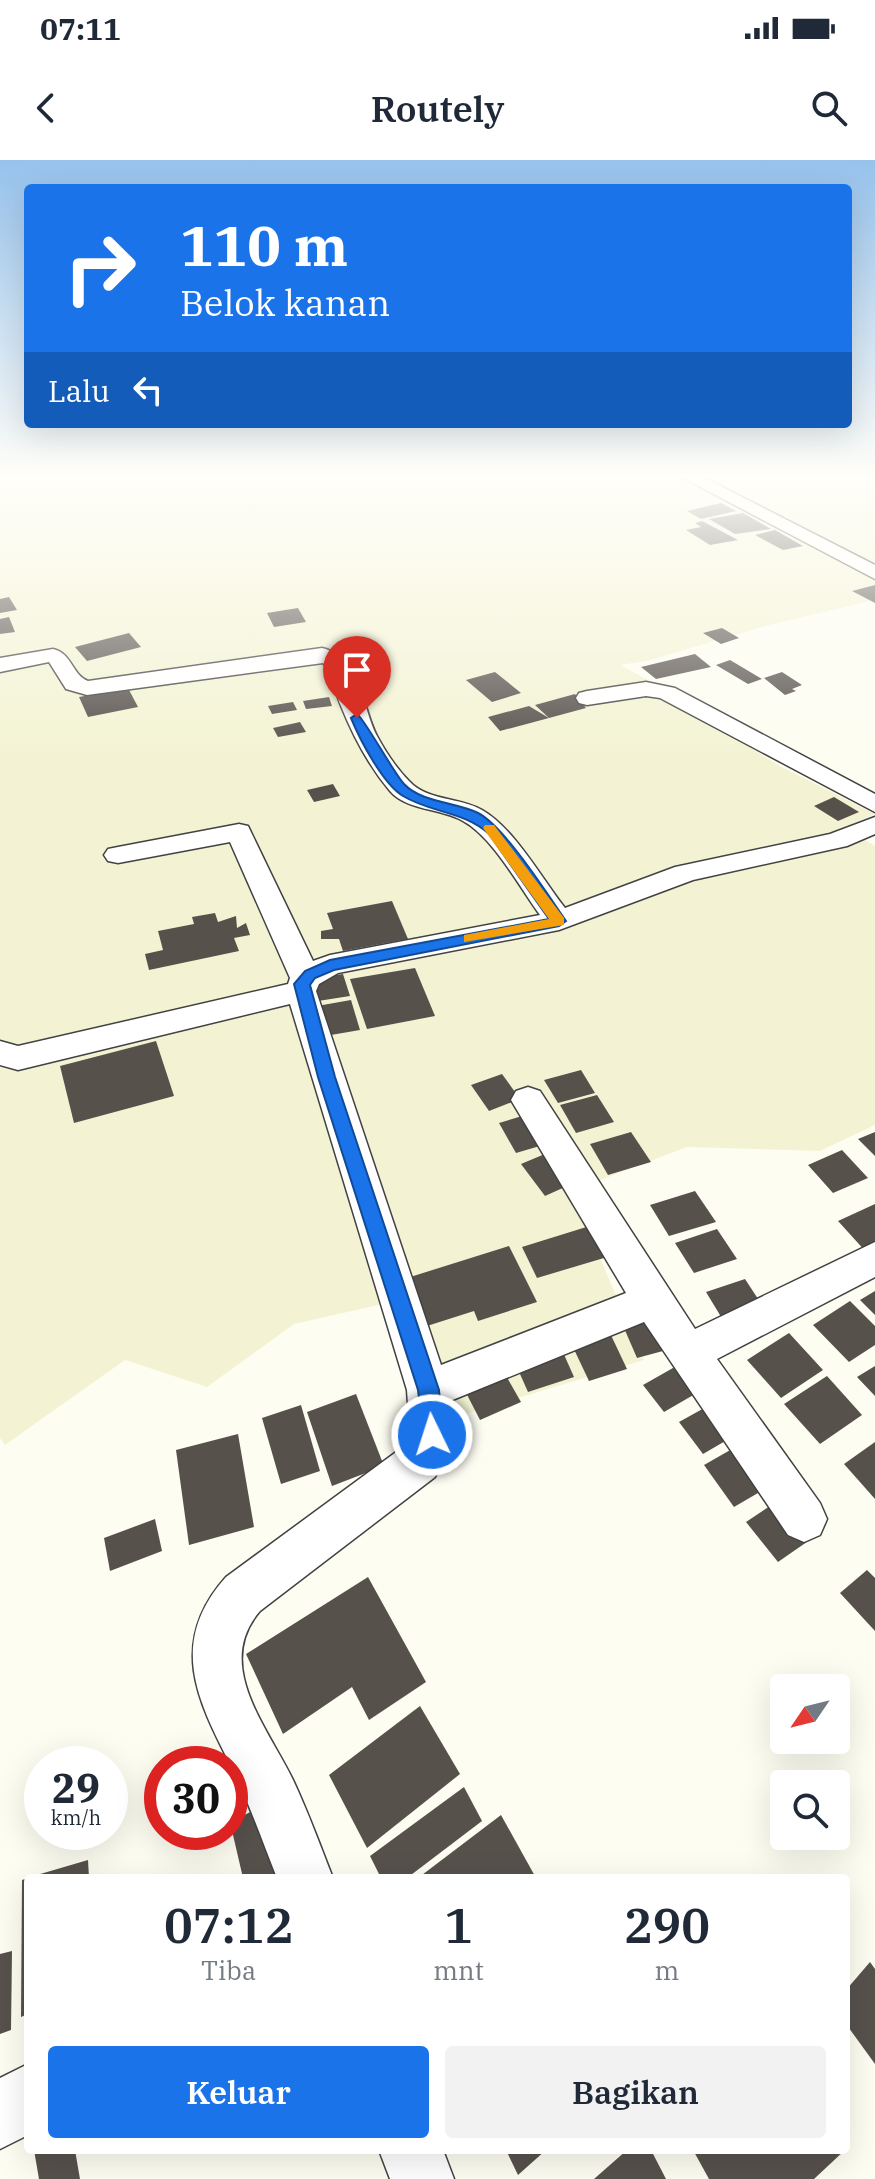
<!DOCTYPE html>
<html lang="id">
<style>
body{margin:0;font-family:"IBM Plex Serif",serif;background:#f2f2f3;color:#1f2937;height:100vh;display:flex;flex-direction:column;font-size:30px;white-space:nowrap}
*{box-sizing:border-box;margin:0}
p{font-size:26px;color:#747a83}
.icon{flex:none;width:44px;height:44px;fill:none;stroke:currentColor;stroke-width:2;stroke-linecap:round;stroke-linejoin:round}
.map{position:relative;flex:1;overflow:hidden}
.drawer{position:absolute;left:24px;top:1714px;width:826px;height:280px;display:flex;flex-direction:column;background:#fff;border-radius:8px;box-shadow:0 8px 32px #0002}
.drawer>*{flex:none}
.banner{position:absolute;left:24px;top:24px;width:828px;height:244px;border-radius:8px;box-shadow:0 8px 32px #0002;background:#1a73e8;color:#fff;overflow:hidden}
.needle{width:52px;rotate:235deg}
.tools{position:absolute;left:770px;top:1514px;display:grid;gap:16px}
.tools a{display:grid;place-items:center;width:80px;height:80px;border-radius:8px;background:#fff;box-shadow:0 8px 32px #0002;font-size:40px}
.speed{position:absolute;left:24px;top:1586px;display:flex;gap:16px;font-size:40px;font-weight:700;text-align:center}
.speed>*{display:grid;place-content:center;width:104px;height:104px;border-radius:50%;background:#fff;box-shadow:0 8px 32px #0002;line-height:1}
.speed small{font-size:20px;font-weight:400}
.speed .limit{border:12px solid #d22;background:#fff;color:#111}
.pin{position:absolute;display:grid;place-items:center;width:68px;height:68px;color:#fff;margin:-82px -34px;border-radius:50% 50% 50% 0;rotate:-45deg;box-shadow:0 0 8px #0007}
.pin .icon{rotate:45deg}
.me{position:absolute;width:88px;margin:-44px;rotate:356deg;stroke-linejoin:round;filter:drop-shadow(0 0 6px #0008)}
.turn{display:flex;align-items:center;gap:28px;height:168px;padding:0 24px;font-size:36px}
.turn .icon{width:104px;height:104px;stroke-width:2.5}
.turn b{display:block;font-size:56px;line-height:68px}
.then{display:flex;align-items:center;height:76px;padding:0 24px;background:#0003;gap:16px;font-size:30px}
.eta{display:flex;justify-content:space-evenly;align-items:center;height:136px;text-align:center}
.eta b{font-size:48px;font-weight:600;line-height:56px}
.action{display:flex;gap:16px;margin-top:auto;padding:16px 24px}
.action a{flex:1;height:92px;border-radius:8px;background:#1a73e8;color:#fff;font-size:32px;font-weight:600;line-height:92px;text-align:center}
.action a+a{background:#f2f2f3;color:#1f2937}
.status{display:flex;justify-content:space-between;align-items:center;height:56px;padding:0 40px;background:#fff;direction:ltr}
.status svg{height:22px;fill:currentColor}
header{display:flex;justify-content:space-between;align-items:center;height:104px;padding:0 24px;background:#fff;font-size:36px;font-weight:600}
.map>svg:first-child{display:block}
.farmland{fill:#f3f3d4}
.building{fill:#57514c}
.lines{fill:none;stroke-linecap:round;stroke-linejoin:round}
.street-casing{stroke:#424242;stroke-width:3}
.street{fill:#fff;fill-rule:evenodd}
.route{fill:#1a73e8;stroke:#114b97;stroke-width:2}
.slow{fill:#f59e0b}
</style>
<div class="status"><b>07:11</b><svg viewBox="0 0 49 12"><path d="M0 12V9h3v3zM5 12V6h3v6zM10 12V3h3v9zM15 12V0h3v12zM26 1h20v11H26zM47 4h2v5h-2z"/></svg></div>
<header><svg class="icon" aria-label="back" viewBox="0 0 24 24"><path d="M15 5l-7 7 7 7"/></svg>Routely<svg class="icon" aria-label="search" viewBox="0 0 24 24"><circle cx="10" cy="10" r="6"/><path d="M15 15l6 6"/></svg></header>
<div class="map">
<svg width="875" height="2019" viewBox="0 0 875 2019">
<rect width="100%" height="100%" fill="#fefdf2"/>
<path class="farmland" d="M0,313H875V440L769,465L647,501L620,505L669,531L702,558L780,606L875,654L844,667L875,686V965L820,991L687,987L571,1031L644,1200L435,1263L383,1144L294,1164L207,1227L125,1200L5,1285L0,1278Z"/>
<g class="building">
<path d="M721,343L736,351L701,359L687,351Z"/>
<path d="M743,353L771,369L735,374L709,359Z"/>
<path d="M702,361L738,380L710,385L686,370L701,367L695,363Z"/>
<path d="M775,370L803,386L783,390L755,375Z"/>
<path d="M875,425V443L852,431Z"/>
<path d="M9,437L17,450L0,453V439Z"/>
<path d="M298,448L306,462L274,467L267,453Z"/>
<path d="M9,457L15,472L0,474V459Z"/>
<path d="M722,468L739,478L721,484L703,473Z"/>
<path d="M129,473L141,487L87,501L75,487Z"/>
<path d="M695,494L711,507L656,519L641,507Z"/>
<path d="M730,500L762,519L748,524L716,505Z"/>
<path d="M495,512L521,533L492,542L466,520Z"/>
<path d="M782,512L802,525L792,529L796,531L785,535L764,518Z"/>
<path d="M128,528L138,547L88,557L79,537Z"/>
<path d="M575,534L586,548L549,558L535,545Z"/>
<path d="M329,537L332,546L306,549L303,541Z"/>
<path d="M293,542L297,550L272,554L268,546Z"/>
<path d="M529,546L549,558L500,571L488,557Z"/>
<path d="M300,562L306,572L278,577L273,568Z"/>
<path d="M333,624L340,636L314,642L307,630Z"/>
<path d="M834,637L859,652L838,661L814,646Z"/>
<path d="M392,741L408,779L343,791L339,779H321V771L333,769L327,753Z"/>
<path d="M215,753L218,762L236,756L237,768L246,763L250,775L234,778L239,791L149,810L145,794L163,790L158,771L194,764L192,757Z"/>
<path d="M415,808L435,856L367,869L350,819Z"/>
<path d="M343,814L350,836L318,841L312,819Z"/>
<path d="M351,840L360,870L325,876L317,846Z"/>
<path d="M156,881L174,936L74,963L60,906Z"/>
<path d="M581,910L595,933L558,943L544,920Z"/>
<path d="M502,914L520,939L489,951L471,925Z"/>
<path d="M597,935L614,962L576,973L560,945Z"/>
<path d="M532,953L550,983L516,993L499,963Z"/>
<path d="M631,972L651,1002L608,1015L590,984Z"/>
<path d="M875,972V996L858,979Z"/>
<path d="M842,990L868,1018L833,1033L808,1005Z"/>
<path d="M552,991L576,1022L545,1036L521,1004Z"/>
<path d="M695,1031L716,1062L669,1076L650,1045Z"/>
<path d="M875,1044V1090L867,1093L838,1061Z"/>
<path d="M596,1064L614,1095L537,1118L522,1087Z"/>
<path d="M717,1069L737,1099L694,1113L675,1083Z"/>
<path d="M509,1086L537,1142L478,1161L474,1151L427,1166L407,1118Z"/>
<path d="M745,1119L766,1151L726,1165L706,1132Z"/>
<path d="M875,1131V1155L860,1140Z"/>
<path d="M850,1141L875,1166V1185L849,1202L813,1165Z"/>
<path d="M660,1159L674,1188L637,1198L624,1168Z"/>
<path d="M609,1171L627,1209L589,1221L571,1183Z"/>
<path d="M789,1173L823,1210L781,1238L747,1200Z"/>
<path d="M562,1190L574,1217L528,1232L516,1205Z"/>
<path d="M680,1204L702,1230L664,1252L643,1225Z"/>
<path d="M875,1206V1236L857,1217Z"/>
<path d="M501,1207L521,1242L480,1260L462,1225Z"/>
<path d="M827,1216L862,1255L820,1284L784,1244Z"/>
<path d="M356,1234L384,1306L332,1326L307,1252Z"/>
<path d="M715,1242L739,1273L703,1294L679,1262Z"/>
<path d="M301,1245L320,1311L281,1324L262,1258Z"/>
<path d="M238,1274L254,1367L189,1385L176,1290Z"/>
<path d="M875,1282V1339L844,1304Z"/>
<path d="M739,1285L770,1326L734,1347L704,1305Z"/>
<path d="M782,1338L814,1377L778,1402L746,1362Z"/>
<path d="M155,1359L162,1391L110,1411L104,1378Z"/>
<path d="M867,1410L875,1418V1471L840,1433Z"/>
<path d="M368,1417L426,1522L369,1560L352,1527L283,1574L246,1494Z"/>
<path d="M420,1546L460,1614L367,1688L329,1615Z"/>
<path d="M464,1627L482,1661L407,1718H381L370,1696Z"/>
<path d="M269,1643L291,1718H243L230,1662Z"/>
<path d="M501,1655L536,1718H418Z"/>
<path d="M88,1700L89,1718H30V1717Z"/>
<path d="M28,1718V1854L21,1857L22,1720Z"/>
<path d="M12,1791L11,1870L0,1874V1794Z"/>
<path d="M870,1802L875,1809V1904L846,1864V1830Z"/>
<path d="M34,1990H75L80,2019H39Z"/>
<path d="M506,1990H546L518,2015Z"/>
<path d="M627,1990H651L666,2019H594Z"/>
<path d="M693,1990H845L814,2019H709Z"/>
</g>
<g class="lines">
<g class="street-casing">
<g id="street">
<path d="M674,313H695L875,405V419Z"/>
<path d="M322,488C362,497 361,545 377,576C385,591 397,609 409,621C427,641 460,637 482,650C514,668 542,719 565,748L675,707L830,674L875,657V674L847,686L693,720L559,770L338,813L319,824L316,831L441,1205L626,1133L511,940L516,931L528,927L540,931L695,1169L875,1082V1117L717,1199L820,1343L827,1359L820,1375L804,1382L788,1375L644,1162L450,1241L454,1275L435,1317L260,1451C213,1505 268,1568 293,1620C308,1652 320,1685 333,1718H277C262,1680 248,1640 230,1604C197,1539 168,1482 226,1417L403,1287L410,1273L407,1230L290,844L18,910L0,905V881L18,886L288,824L290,818L230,682L118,703L108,701L104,695L108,689L118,687L239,664L248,666L313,801L330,795L540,755C520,728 493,677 463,661C441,648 407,651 390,631C369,606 353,576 341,546C332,526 340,524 323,503L87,535L66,529L49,502L0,512V498L53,489C72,493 72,515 88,521Z"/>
<path d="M646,522L675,528L875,634V652L660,538L646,536L587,545L579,543L576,538L579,533L587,531Z"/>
<path d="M28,1904V1975L0,1989V1918Z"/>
<path d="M379,1990H443L454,2019H390Z"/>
</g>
</g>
<use href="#street" class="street"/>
</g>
<linearGradient id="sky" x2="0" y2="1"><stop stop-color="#96c2ec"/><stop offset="0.53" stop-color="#fffef9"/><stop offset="1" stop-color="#fffef9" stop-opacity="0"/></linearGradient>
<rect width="875" height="596" fill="url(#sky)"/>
<path class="route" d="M357,554C364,558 393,612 404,624C422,643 456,642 478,653C504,666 548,735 566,761L559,766L334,810L315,818L310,825L335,917L439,1230L443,1275L439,1282L432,1285L424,1282L418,1230L318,917L294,824L305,811L330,800L549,759L489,674C464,651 431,653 403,636C383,624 360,580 351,558Z"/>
<path class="slow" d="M485,665H494L564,758V765L464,782V775L549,759L483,668Z"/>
</svg>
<div class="tools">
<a><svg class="needle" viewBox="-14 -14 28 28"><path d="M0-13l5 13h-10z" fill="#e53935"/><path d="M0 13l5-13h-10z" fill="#747a83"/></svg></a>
<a><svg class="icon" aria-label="search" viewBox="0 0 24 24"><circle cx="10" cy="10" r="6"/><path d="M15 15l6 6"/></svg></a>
</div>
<div class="speed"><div>29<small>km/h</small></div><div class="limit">30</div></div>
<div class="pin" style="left:357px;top:558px;background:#d93025"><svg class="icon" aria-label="arrive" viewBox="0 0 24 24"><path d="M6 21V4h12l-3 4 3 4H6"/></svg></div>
<svg class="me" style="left:432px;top:1275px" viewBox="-20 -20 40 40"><circle r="17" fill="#1a73e8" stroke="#fff" stroke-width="3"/><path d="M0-11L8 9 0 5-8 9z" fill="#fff"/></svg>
<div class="banner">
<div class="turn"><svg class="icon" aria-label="right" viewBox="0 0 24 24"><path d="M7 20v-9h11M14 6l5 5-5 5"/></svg><div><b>110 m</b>Belok kanan</div></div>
<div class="then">Lalu<svg class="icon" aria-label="left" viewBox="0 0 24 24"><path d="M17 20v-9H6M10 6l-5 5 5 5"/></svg></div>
</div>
<section class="drawer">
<div class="eta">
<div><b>07:12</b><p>Tiba</p></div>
<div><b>1</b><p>mnt</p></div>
<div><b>290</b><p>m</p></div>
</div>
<div class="action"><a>Keluar</a><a>Bagikan</a></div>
</section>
</div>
